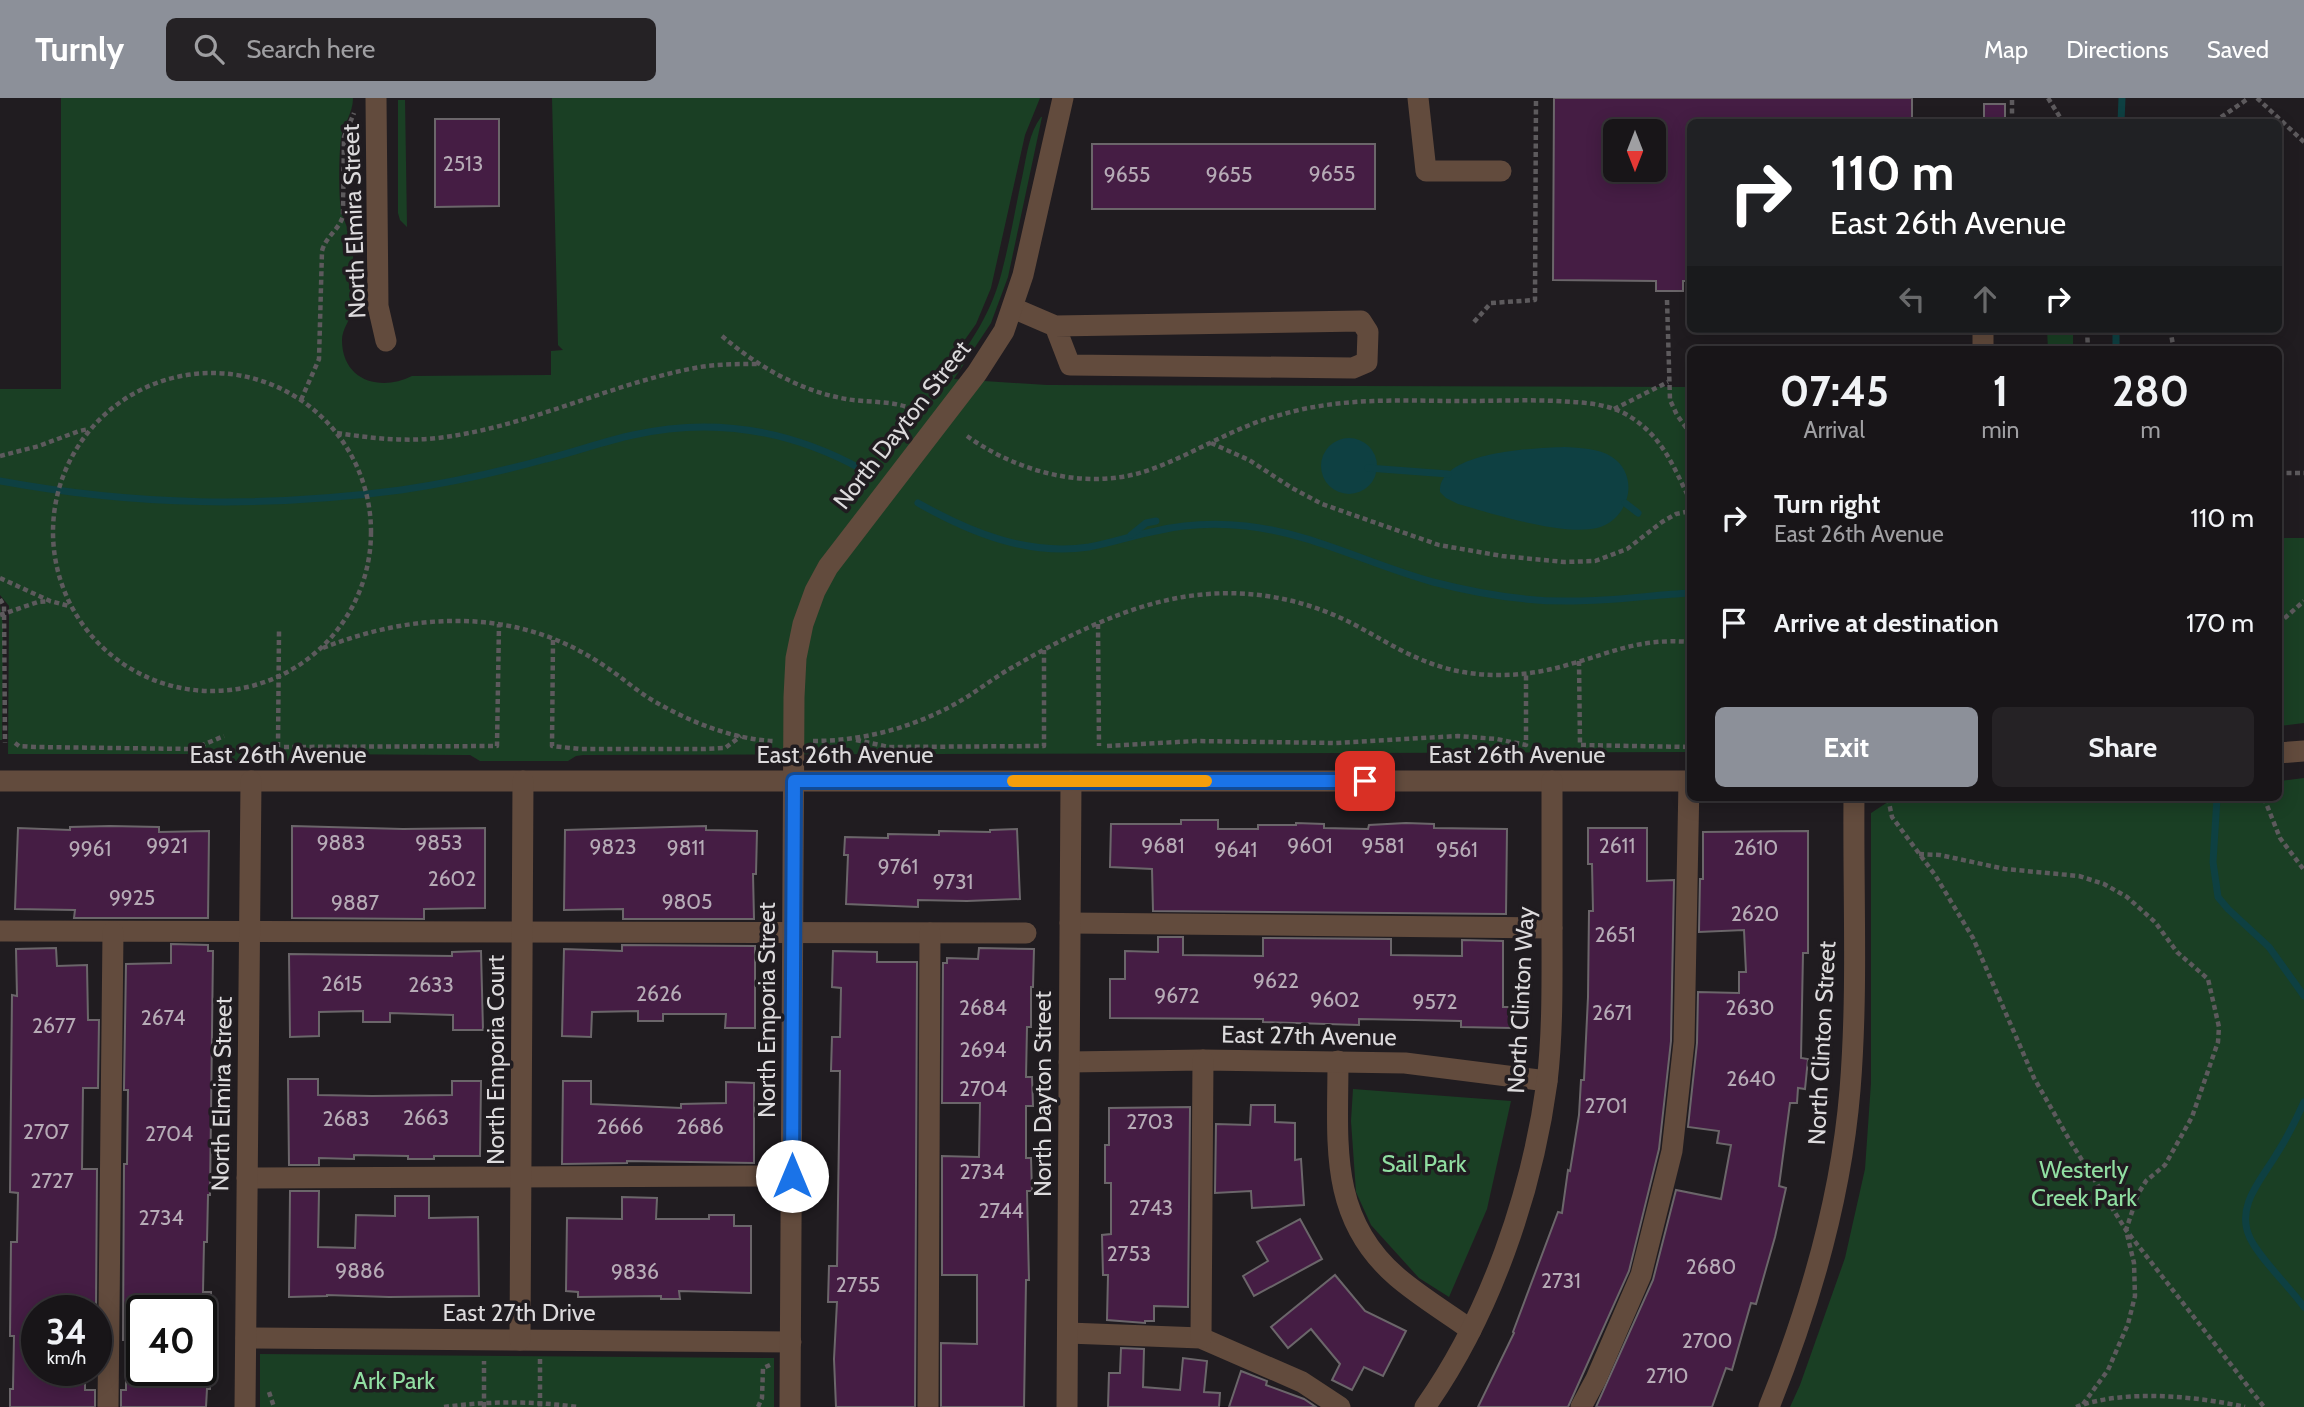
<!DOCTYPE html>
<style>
body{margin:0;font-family:Cabin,sans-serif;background:#252225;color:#f1f3f6;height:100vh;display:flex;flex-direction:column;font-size:26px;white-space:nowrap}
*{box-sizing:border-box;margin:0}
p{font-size:23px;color:#9f9fa2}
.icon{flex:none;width:38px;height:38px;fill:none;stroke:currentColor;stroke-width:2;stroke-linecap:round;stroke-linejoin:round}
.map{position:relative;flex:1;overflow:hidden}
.side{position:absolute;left:1687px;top:248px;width:595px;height:455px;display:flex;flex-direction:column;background:#181518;border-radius:10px;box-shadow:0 4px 18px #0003,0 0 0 2px #363437}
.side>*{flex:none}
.top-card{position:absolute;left:1687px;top:21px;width:595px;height:214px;border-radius:10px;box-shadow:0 4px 18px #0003,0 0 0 2px #363437;background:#202124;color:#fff;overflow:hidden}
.needle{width:46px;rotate:180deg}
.fabs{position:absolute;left:1603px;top:21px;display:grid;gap:14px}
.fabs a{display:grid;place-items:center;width:63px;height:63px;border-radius:10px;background:#181518;box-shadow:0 4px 18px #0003,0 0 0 2px #363437;font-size:35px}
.speed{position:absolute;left:21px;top:1197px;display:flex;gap:14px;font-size:35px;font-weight:700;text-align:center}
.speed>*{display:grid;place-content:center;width:91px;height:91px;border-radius:50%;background:#181518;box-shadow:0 4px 18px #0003,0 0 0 2px #363437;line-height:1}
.speed small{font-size:18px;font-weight:400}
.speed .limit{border:4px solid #111;border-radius:10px;background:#fff;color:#111}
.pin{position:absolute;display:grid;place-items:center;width:60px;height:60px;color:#fff;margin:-30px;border-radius:14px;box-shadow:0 4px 10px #0006}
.me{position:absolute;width:77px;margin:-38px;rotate:0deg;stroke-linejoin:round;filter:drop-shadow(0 0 5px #0008)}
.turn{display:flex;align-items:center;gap:24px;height:147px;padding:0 28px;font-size:32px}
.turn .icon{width:91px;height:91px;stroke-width:2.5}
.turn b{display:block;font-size:49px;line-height:60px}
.lanes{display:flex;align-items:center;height:66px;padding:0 28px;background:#0003;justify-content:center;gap:35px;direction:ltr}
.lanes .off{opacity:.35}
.eta{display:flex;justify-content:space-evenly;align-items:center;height:119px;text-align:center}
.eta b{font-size:42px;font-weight:700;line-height:49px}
.primary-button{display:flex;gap:14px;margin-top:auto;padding:14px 28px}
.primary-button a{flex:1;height:80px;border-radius:10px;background:#8c9099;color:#fff;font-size:28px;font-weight:700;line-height:80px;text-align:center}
.primary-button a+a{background:#252225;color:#f1f3f6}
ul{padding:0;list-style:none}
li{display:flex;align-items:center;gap:21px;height:105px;padding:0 28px}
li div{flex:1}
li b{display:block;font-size:26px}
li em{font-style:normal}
header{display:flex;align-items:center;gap:42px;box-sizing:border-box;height:98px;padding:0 35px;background:#8c9099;color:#fff}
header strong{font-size:33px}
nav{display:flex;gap:38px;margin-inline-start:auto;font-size:24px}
.search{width:490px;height:63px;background:#252225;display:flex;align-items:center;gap:18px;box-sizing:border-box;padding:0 24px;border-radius:10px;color:#9f9fa2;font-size:26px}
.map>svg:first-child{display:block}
.green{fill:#1a3f24}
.water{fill:#0e4042}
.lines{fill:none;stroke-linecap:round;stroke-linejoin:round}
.stream{stroke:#0e4042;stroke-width:7}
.building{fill:#451d44;stroke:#6b666a;stroke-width:2;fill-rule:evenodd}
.path{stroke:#5d5a5d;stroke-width:4.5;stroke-dasharray:5 3.5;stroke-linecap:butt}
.minor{stroke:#624b3d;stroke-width:21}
.route-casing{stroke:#114b97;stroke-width:18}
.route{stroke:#1a73e8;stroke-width:12}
.slow{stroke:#f59e0b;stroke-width:12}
.labels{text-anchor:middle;stroke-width:7;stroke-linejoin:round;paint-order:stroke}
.number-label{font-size:21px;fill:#b6abb6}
.street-label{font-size:24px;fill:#dcdadc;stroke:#201c20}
.park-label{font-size:24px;fill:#90dea1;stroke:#201c20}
</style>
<header>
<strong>Turnly</strong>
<div class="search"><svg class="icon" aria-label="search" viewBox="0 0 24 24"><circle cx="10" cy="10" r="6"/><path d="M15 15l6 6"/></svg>Search here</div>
<nav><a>Map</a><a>Directions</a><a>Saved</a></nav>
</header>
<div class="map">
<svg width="2304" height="1309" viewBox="0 0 2304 1309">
<rect width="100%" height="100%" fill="#201c20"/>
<g class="green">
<path d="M61,0H353C353,16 343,26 341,41C339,53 338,106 342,116C347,130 353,143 353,158C353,174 356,196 352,212C350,223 342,231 342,242C342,283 381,294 412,278L551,277V253L563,252L558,247L552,0H1040L1025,37L991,190L976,226L937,281H943C971,246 993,213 1003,169C1011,138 1016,106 1023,75C1027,56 1029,35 1041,19H1042L1008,179L991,225L954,281L1047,287L1690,289V654L583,657L576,658L568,663H480L470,657H463L306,656L294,663H209L194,656H8L9,508L0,497V291H61Z"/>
<path d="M398,2H405L407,129L400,122L398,115Z"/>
<path d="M2047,231H2073V252H2048Z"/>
<path d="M2279,440H2304V625L2279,628Z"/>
<path d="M0,506L3,528L2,642H0Z"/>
<path d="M2304,680V1309H1790L1800,1287L1845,1160L1865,1071L1871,985V715L1894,700H2278L2279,683Z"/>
<path d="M1353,991L1511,1003L1487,1111L1449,1199L1419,1180L1371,1127L1356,1094L1351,1023Z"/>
<path d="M260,1256L774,1260V1309H260Z"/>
</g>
<g class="water">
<circle cx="1349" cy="368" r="28"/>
<path d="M1564,349C1579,350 1599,350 1612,359C1641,378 1629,422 1597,430C1563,438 1493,416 1458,406L1446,400L1440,394C1438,353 1537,350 1564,349Z"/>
</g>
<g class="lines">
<g class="stream">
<path d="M2121,24L2122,0"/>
<path d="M2116,252V231"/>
<path d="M1368,370L1448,376"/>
<path d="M0,383C136,408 264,410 401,392C450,385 499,374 546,361C575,354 604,343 633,337C713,319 791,332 863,372"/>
<path d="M918,405C971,435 1028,458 1089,449C1112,445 1134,437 1156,433C1185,426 1217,425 1246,428C1312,435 1370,467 1433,484C1479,496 1527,504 1574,503C1613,503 1652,497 1690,495"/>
<path d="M1625,405L1638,415"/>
<path d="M1131,437L1146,425L1156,423"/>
<path d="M2217,700L2213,764L2218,799L2228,811L2269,849L2304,898"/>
<path d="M2304,1004C2296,1022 2287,1040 2276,1057C2261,1082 2235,1109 2250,1140C2260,1161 2289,1188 2304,1209"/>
</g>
</g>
<g class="building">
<path d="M1554,0H1912V24H1690V183H1683V193H1656V183L1553,182ZM1615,33H1654V72H1615Z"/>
<rect x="1984" y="6" width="21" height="18"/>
<path d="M435,21H499V108L435,109Z"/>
<rect x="1092" y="46" width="283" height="65"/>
<path d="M1181,722H1218V731H1258V727H1296V725L1324,726V730L1368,731L1369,727L1406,725L1434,726V730L1507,731L1506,816L1153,813L1152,771L1110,769L1111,726H1181Z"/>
<path d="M110,728L159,729V734L209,733L208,820H74L75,812L15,811L18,730L70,732V729Z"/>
<path d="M292,728L403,731L485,730V810L424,811V821L292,820Z"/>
<path d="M706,728V732L757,733L756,776H753L754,821H623V811L564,812L565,732Z"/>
<path d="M1588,730H1647V783L1674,782L1671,943L1659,1051L1629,1173L1568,1309H1478L1514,1235L1513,1234L1558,1114L1562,1115L1568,1072L1570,1073L1579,1017L1581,982H1584L1588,899L1589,813H1593L1592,766H1588Z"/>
<path d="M1017,731L1020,801L967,803L918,802V809L846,806L848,757H844L845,739L888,740V736L939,737V733L990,734V732Z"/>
<path d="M1808,733V855H1803L1801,960L1808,961L1805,991L1798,990L1797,1005H1790L1779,1088L1786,1090L1775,1139L1756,1206L1751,1205L1732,1272L1726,1270L1712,1309H1596L1653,1182L1676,1092L1721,1101L1731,1047L1717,1045L1719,1033L1688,1029L1697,945L1698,894L1739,895V874H1746L1744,832L1699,834L1700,781H1703V734Z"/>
<path d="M1158,839H1183V857L1263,858V840L1391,841V857L1462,858V842L1503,843V909H1511V930L1461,929V923L1415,922L1359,921V927L1263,924V921L1110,920V881H1125V853L1158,854Z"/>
<path d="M171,846L208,847V853H213L210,1097H208L207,1144H204L203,1194H211V1213H142V1242H123L124,1066H127L128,992H124L126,866L171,865Z"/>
<path d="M622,847L755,848V930H725L726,916H663V923H638V913L592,914L591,939L562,938L564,851L622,853Z"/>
<path d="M56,850L57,868L87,867L88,922H99L98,990H83L82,1071H97L96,1213H37V1272H85V1292H95V1309H10V1291H13L14,1238H10L11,1144H17L18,1095L10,1094L12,897L17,898L16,851Z"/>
<path d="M979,850L1034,851L1033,889H1031V929H1027L1026,979H1032L1033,1008H1026V1060H1031L1032,1093H1027L1029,1182H1026L1024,1309H941V1245L977,1246V1177H942V1058L979,1059L980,1005H942L943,865H947V860L978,861Z"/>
<path d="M481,853L483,932H453V917L390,915V924H363V913L319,914V938L290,939L289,856L452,858V854Z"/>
<path d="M833,853L877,854V864H917L915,1309H836L834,1261L837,1204H828L829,1168H837L840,973H831L832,939H840L841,890L832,889Z"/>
<path d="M288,981H318V997L372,998L452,997V983H481L480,1058H434V1061H408V1058L354,1057V1061L319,1060V1067H289Z"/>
<path d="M563,983H591V1006L681,1010V1006L726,1005V984L754,985V1065L627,1063V1065L562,1066Z"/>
<path d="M1251,1007H1275V1024L1295,1025V1062L1301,1061L1304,1107L1252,1110L1251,1093L1215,1095L1216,1026L1250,1027Z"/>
<path d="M1190,1009L1188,1209L1154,1208V1223H1145V1225L1107,1222L1108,1177H1103L1102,1137L1111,1136V1085H1105V1047H1109V1010Z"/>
<path d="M290,1093H319L318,1149L355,1150L356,1117L395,1118V1098H429V1120L478,1119L479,1198L389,1199L327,1197V1198L289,1199Z"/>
<path d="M622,1099L657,1100L656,1121H709V1117H734V1128H751V1195L679,1193L680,1201H661V1198L578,1199V1194L566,1193L567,1120L622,1121Z"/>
<path d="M1300,1121L1322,1161L1254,1198L1243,1178L1268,1163L1257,1144Z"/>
<path d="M1335,1177L1365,1213L1406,1233L1383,1278L1364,1269L1352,1292L1332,1282L1340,1266L1311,1231L1288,1250L1271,1229Z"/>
<path d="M1121,1250L1144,1251L1143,1289L1180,1292L1183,1260L1207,1263L1204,1294L1220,1295L1219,1309H1108L1109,1275H1120Z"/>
<path d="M126,1272H210V1291H207L206,1309H121V1292H126Z"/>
<path d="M1241,1273L1267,1283L1266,1287L1304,1301L1316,1309H1229Z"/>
</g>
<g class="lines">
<g class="path">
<path d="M2048,0L2063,24"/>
<path d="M2257,0L2304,44"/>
<path d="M2012,24V0"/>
<path d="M2214,24L2249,0"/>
<path d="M1667,202L1670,302L1677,317L1690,335"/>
<path d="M1474,224L1491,205L1535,202L1536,0"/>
<path d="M2087,231L2088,252"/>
<path d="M2170,231L2174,252"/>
<path d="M722,238C757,268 800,293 846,301C868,305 894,302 914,312"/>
<circle cx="212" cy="434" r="159"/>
<path d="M301,302L319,261L322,153C326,138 339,132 343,118L344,39L354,15"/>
<path d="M1614,311L1668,284"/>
<path d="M337,335C371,340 404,344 438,340C529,329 611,285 700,269C720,266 740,266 759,266"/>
<path d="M967,338C1019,375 1090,394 1152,371C1193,356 1231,331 1273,319C1287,315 1301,311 1314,309C1363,300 1413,303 1462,303C1499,303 1537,301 1573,304C1592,305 1613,308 1629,318C1663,339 1673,368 1690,402"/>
<path d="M1211,345L1249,362L1292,390L1322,406L1439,447L1502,458L1564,464L1595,463L1627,451L1662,424L1676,416L1690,413"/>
<path d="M0,358L39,348L79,333L89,331"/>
<path d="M2278,375H2304"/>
<path d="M0,480L50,503L69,508"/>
<path d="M0,501L4,508L5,645"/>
<path d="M0,517L38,504L50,503"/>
<path d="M1098,526L1099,648"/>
<path d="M2278,526L2304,503"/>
<path d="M553,542L552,648L580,651H705L725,650L741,638"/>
<path d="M323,550C414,514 515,509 600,565C618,576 634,591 652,602C688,623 731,641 773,643"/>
<path d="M1579,563L1580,647L1690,649"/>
<path d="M856,642L889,649L1044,648V552"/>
<path d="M813,643C862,643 912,630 955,606C975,595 993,580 1013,569C1065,539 1123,509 1183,499C1243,489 1303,499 1357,528C1392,547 1422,567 1463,574C1497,580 1534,577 1567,567C1614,554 1639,540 1690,544"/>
<path d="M15,645L19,648L35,649L193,651L224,638"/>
<path d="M1107,648L1195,643L1336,645L1458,638L1497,641L1526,647V575"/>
<path d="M278,649L279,533"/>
<path d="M284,649L497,648L499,526"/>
<path d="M1888,700L1892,719L1935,777L1973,840L2034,980L2070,1043L2126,1132L2264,1309"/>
<path d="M2264,700L2280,740L2304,772"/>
<path d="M1919,756L1940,757L2005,771L2079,778L2104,786L2127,799L2155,824L2177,854L2208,881L2219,929L2218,944L2192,1019L2165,1067L2146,1083L2138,1096L2126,1132L2134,1165L2135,1198L2128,1226L2108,1272L2081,1309"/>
<path d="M540,1261V1309"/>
<path d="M269,1294L274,1309"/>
<path d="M444,1309C489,1303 532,1303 578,1309"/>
<path d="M484,1309V1263"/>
<path d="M758,1309L762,1300L763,1270L770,1267"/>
<path d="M2076,1309C2124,1291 2196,1298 2245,1309"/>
</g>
<g class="minor">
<path d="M376,0L378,208L386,243"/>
<path d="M1418,0L1426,73H1501"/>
<path d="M1013,210L1055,228L1361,223L1368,234L1367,264L1353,270L1070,267L1055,228"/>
<path d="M1983,231V252"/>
<path d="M2278,655L2304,653"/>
<path d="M0,683H1690"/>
<path d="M1070,825L1552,830"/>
<path d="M0,833L1026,835"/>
<path d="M1338,963C1338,1044 1328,1119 1396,1178C1419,1198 1446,1214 1471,1232"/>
<path d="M1069,964L1203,962L1405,965L1547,983"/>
<path d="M247,1080L792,1078"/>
<path d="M1068,1235L1201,1240L1302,1284L1340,1309"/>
<path d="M246,1240L791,1244"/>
<path d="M1201,1240L1203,962"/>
<path d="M520,1242L523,683"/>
<path d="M108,1309L113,834"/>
<path d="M245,1309L251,683"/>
<path d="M790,1309L794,599L796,560L803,526L815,493L828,469L977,275L1004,233L1023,177L1063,0"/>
<path d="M928,1309L930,835"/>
<path d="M1067,1309L1071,683"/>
<path d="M1425,1309C1490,1217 1532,1095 1547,984C1553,934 1552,882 1552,831C1552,782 1552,732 1552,683"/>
<path d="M1581,1309L1596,1281L1641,1177L1672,1053L1684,944L1689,683"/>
<path d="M1769,1309C1810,1207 1841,1101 1850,992C1858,895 1853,797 1854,700"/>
</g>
</g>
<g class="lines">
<g class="route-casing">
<path id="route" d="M792,1078L794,683H1365"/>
</g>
<use href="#route" class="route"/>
<path class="slow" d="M1013,683H1206"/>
</g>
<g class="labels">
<g class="number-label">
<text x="463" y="73">2513</text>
<text x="1332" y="83">9655</text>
<text x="1127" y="84">9655</text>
<text x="1229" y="84">9655</text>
<text x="341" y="752">9883</text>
<text x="439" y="752">9853</text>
<text x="167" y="755">9921</text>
<text x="1163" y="755">9681</text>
<text x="1310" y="755">9601</text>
<text x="1383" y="755">9581</text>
<text x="1617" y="755">2611</text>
<text x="613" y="756">9823</text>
<text x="686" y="757">9811</text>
<text x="1756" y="757">2610</text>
<text x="90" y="758">9961</text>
<text x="1236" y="759">9641</text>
<text x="1457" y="759">9561</text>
<text x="898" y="776">9761</text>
<text x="452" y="788">2602</text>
<text x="953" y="791">9731</text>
<text x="132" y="807">9925</text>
<text x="687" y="811">9805</text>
<text x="355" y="812">9887</text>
<text x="1755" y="823">2620</text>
<text x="1615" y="844">2651</text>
<text x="1276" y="890">9622</text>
<text x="342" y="893">2615</text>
<text x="431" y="894">2633</text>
<text x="659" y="903">2626</text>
<text x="1177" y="905">9672</text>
<text x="1335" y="909">9602</text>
<text x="1435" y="911">9572</text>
<text x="983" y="917">2684</text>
<text x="1750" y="917">2630</text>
<text x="1612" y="922">2671</text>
<text x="163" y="927">2674</text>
<text x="54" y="935">2677</text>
<text x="983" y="959">2694</text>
<text x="1751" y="988">2640</text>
<text x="983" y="998">2704</text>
<text x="1606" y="1015">2701</text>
<text x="426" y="1027">2663</text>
<text x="346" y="1028">2683</text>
<text x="1150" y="1031">2703</text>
<text x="620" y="1036">2666</text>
<text x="700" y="1036">2686</text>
<text x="46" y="1041">2707</text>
<text x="169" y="1043">2704</text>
<text x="982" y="1081">2734</text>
<text x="52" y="1090">2727</text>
<text x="1151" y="1117">2743</text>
<text x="1001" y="1120">2744</text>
<text x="161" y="1127">2734</text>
<text x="1129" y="1163">2753</text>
<text x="1711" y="1176">2680</text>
<text x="360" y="1180">9886</text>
<text x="635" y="1181">9836</text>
<text x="1561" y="1190">2731</text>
<text x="858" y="1194">2755</text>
<text x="1707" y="1250">2700</text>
<text x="1667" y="1285">2710</text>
</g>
<g class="street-label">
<text transform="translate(354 123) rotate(-92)" y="8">North Elmira Street</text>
<text transform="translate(902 327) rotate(-52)" y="8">North Dayton Street</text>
<text x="278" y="665">East 26th Avenue</text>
<text x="845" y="665">East 26th Avenue</text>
<text x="1517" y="665">East 26th Avenue</text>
<text transform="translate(1521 902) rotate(-87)" y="8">North Clinton Way</text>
<text transform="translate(767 912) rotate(-90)" y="8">North Emporia Street</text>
<text transform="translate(1309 938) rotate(1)" y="8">East 27th Avenue</text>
<text transform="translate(1822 945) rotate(-87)" y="8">North Clinton Street</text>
<text transform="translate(496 962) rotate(-90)" y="8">North Emporia Court</text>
<text transform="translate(222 996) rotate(-89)" y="8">North Elmira Street</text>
<text transform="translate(1043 996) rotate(-90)" y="8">North Dayton Street</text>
<text x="519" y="1223">East 27th Drive</text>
</g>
<g class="park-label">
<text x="1424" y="1074">Sail Park</text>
<text x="2084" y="1080">Westerly<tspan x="2084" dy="28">Creek Park</tspan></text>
<text x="394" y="1291">Ark Park</text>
</g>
</g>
</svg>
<div class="fabs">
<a><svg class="needle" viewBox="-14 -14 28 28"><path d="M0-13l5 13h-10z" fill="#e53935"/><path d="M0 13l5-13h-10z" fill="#9f9fa2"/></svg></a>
</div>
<div class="speed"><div>34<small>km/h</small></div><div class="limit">40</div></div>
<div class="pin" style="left:1365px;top:683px;background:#d93025"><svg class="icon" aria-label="arrive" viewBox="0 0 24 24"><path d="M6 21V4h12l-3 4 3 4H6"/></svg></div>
<svg class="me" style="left:792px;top:1078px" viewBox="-20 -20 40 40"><circle r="19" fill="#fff"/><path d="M0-13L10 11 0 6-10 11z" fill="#1a73e8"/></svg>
<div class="top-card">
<div class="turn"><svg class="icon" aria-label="right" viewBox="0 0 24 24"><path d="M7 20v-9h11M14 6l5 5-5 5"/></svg><div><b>110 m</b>East 26th Avenue</div></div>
<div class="lanes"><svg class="icon off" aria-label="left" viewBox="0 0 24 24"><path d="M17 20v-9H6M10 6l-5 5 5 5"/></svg><svg class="icon off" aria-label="ahead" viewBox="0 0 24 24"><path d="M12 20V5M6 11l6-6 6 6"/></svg><svg class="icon" aria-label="right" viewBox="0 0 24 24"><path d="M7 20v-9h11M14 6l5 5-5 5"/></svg></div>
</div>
<section class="side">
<div class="eta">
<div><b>07:45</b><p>Arrival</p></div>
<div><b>1</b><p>min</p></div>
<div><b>280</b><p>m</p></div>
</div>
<ul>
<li><svg class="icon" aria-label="right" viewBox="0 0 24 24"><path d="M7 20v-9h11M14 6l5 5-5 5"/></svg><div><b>Turn right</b><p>East 26th Avenue</p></div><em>110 m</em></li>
<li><svg class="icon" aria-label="arrive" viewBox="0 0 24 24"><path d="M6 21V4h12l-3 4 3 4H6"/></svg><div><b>Arrive at destination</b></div><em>170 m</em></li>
</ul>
<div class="primary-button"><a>Exit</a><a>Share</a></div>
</section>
</div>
